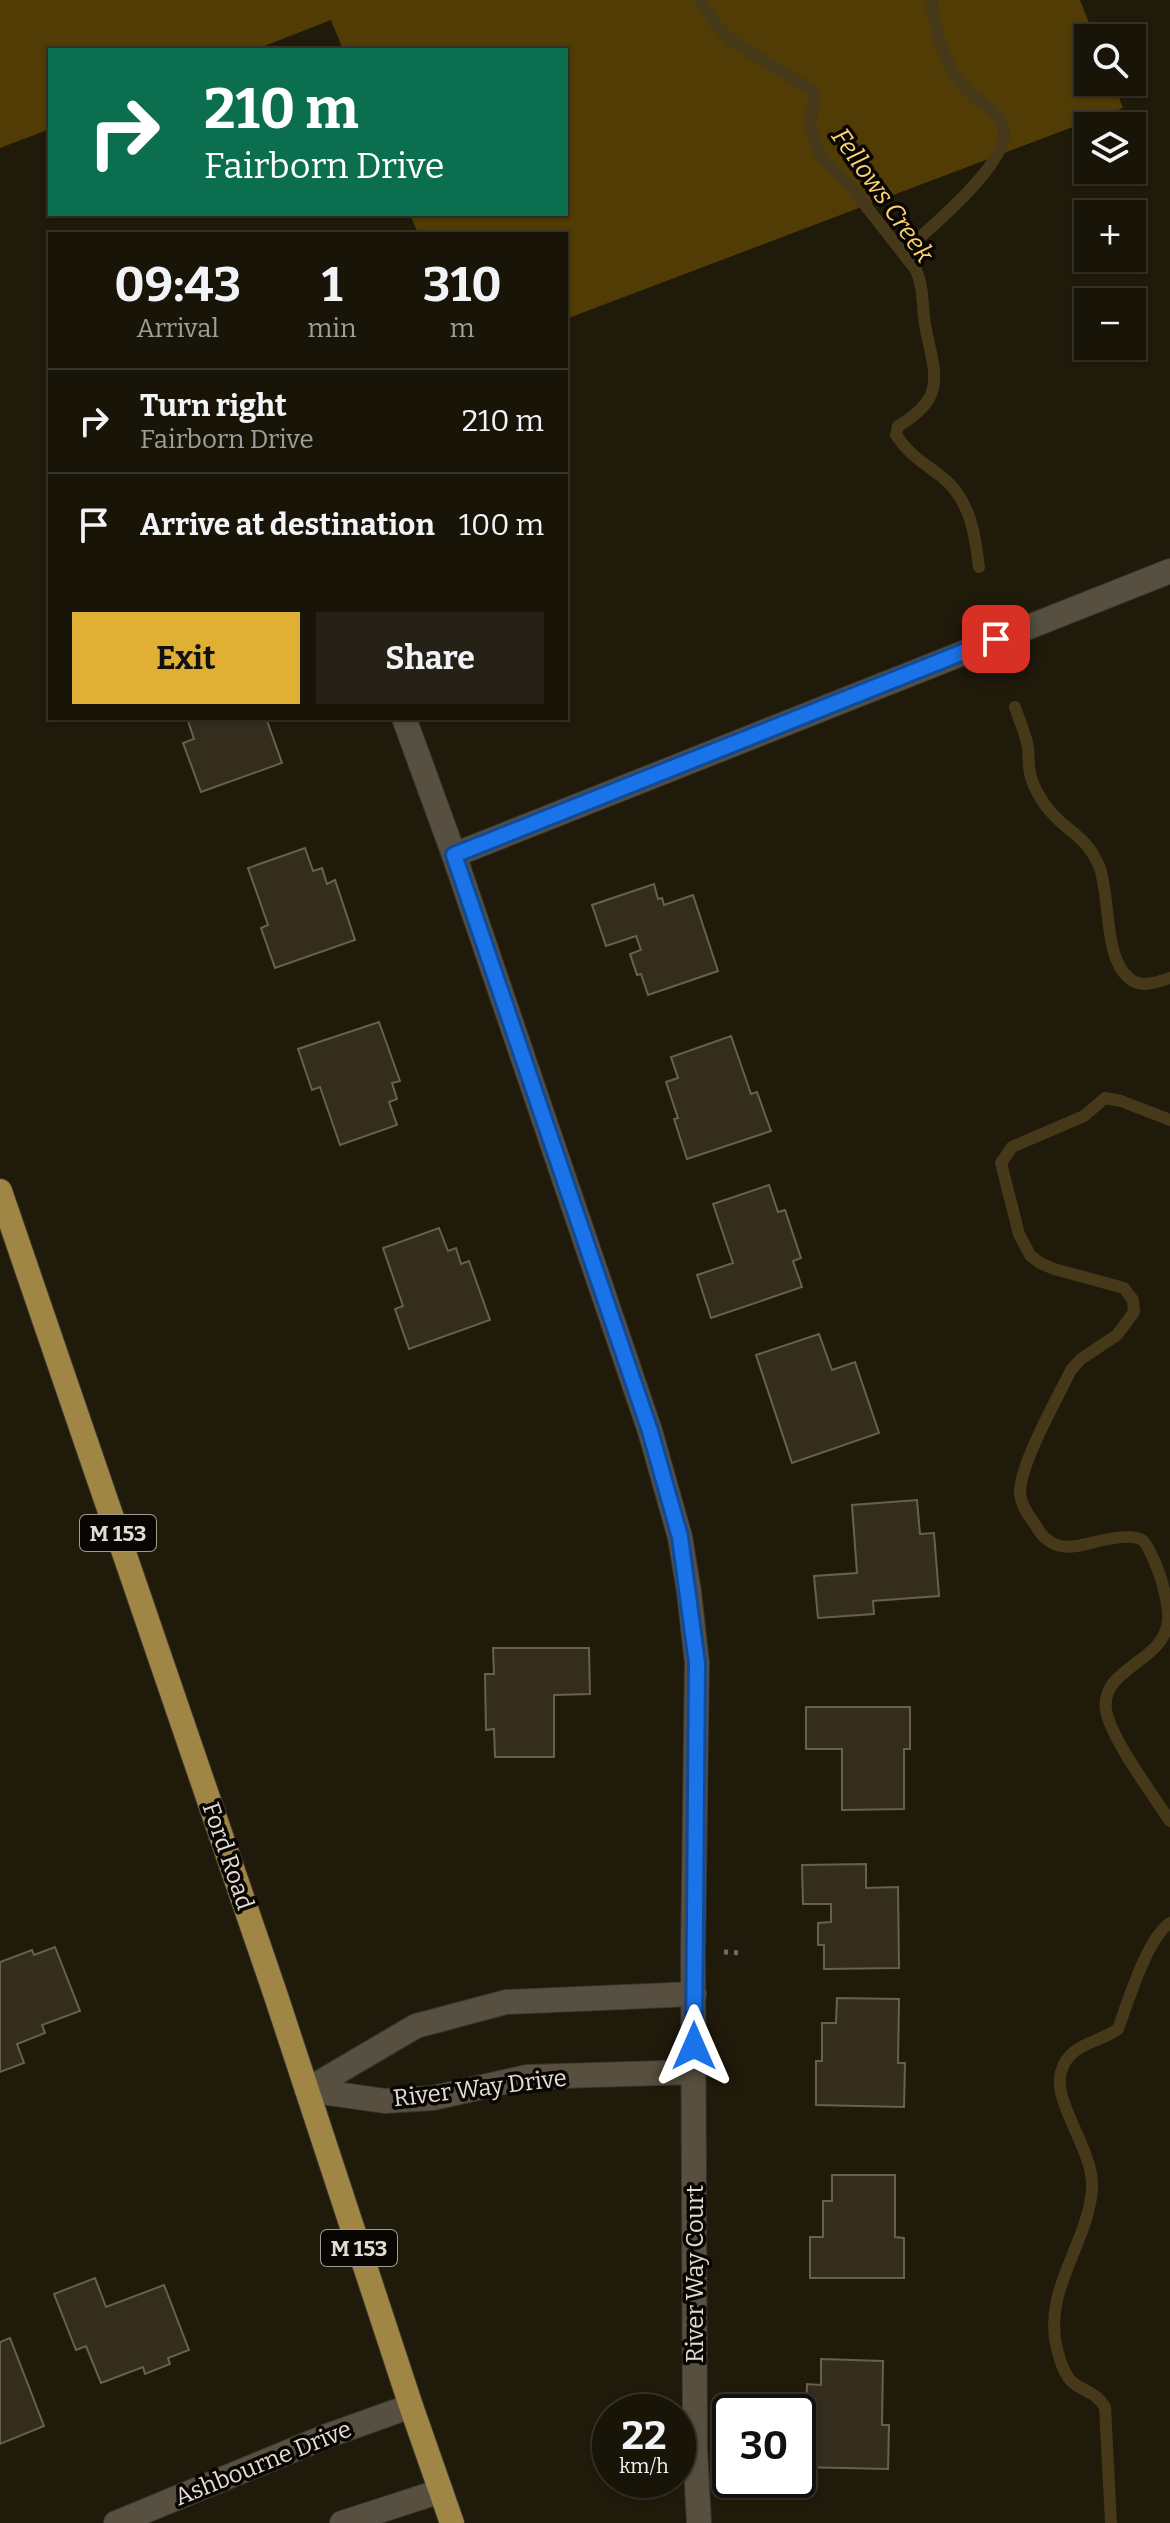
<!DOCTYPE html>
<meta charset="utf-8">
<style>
body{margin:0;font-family:Bitter,serif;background:#252116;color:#f1f3f6;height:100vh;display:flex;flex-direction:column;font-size:30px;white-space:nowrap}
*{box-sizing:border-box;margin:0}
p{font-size:26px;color:#9f9e9c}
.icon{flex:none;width:44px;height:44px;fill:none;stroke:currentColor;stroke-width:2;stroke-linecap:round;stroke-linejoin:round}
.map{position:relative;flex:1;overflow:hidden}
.panel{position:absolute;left:48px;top:232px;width:520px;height:488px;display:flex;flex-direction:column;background:#181408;border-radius:0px;box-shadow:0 2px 6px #0004,0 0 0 2px #363329}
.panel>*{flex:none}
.hud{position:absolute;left:48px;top:48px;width:520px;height:168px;border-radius:0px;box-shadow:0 2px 6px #0004,0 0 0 2px #363329;background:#0b6e4f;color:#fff;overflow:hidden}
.tools{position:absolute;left:1074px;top:24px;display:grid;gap:16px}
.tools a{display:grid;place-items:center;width:72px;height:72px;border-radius:0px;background:#181408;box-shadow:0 2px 6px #0004,0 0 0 2px #363329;font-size:40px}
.speed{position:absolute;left:592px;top:2394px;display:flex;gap:16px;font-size:40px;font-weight:700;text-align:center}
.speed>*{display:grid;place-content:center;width:104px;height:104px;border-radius:50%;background:#181408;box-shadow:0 2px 6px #0004,0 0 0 2px #363329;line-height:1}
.speed small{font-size:20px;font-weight:400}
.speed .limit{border:4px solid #111;border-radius:12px;background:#fff;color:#111}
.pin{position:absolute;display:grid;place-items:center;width:68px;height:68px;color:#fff;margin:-34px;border-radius:16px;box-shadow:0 4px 12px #0006}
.me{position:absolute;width:88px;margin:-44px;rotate:0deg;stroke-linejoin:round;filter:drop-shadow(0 0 6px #0008)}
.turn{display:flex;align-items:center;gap:28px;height:168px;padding:0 24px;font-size:36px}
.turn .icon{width:104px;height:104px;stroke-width:2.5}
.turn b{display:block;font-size:56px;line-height:68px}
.eta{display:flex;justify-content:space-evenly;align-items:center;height:136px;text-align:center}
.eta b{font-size:48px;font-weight:700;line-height:56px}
.button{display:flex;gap:16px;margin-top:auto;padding:16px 24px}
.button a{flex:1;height:92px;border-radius:0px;background:#dfb034;color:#111;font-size:32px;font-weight:700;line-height:92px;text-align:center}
.button a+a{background:#252116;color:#f1f3f6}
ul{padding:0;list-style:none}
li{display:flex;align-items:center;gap:24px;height:104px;padding:0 24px;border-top:2px solid #363329}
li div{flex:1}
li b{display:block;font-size:30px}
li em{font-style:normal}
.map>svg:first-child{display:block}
.green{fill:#503c04}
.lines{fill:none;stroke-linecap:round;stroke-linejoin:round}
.stream{stroke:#463919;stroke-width:12}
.building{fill:#342d1e;stroke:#67604f;stroke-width:2}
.street-casing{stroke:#39352e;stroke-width:26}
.primary-casing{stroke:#39352e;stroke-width:26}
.path{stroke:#716c5f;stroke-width:5;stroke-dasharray:4 6;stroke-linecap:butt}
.street{stroke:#574f3f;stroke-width:24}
.primary{stroke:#a08645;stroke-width:24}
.route-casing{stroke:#114b97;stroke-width:20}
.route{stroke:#1a73e8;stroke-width:14}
.labels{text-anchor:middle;stroke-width:7;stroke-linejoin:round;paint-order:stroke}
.shield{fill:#080502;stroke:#a09c94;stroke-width:2}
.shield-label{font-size:22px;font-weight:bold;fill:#e1ddd3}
.street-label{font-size:24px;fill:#e1ddd3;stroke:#080502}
.water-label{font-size:26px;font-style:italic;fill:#fcd26f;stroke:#080502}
</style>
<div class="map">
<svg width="1170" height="2523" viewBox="0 0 1170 2523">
<rect width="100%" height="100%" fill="#201a0b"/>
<path class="green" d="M0,0H1080L1095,38H1088V82H1113L1123,108L566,319V234H418L410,214H566V50H343L331,20L254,50H50V129L0,148Z"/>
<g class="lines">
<g class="stream">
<path d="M700,0L718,27L731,40L813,91L814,101L810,126L820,155L851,187L916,270C924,288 922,306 925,325C934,372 949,397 898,426L896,435C909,455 923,462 942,477C970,499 975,534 979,567"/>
<path d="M903,252C926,232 1009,163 1004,131C1000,109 975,101 963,86C944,64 935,28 931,0"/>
<path d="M1015,707C1019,720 1026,734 1028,748C1029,756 1028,765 1030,773C1032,785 1042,802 1050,811C1068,833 1086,835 1099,866C1111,896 1103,957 1129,978C1141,989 1157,982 1170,978"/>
<path d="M1170,1120L1121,1101L1105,1098L1084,1116L1012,1147L1001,1163L1019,1234L1030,1255L1040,1263L1054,1269L1124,1288L1133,1300L1134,1312L1117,1335L1081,1359L1071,1370C1057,1399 1019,1465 1020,1494C1021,1506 1030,1517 1036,1526C1045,1542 1057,1549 1076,1546C1091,1544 1128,1531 1142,1540C1150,1546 1162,1579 1164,1590C1166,1598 1169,1611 1168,1620C1165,1663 1100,1667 1106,1710C1111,1739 1153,1795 1170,1821"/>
<path d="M1111,2523L1105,2407C1093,2388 1077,2391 1068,2377C1063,2370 1059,2357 1057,2349C1042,2291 1088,2244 1092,2189C1095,2152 1052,2102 1061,2072C1069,2043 1097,2044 1118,2029C1128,2002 1147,1938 1170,1923"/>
</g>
</g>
<g class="building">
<path d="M187,718H266L282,763L201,792L183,743L194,739Z"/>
<path d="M305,848L313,871L322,868L327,884L335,880L355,940L275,968L261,928L268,925L248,868Z"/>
<path d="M654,884L658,899L662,898L664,905L693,895L718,971L648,995L641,974L637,975L630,954L641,950L636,936L606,946L592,905Z"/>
<path d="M379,1022L400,1081L392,1083L397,1099L389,1102L397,1125L340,1145L320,1087L312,1090L298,1049Z"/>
<path d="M731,1036L751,1094L757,1092L771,1131L687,1159L674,1119L678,1118L666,1082L678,1078L671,1057Z"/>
<path d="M769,1185L778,1212L785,1210L801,1258L793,1261L802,1287L711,1318L697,1275L733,1263L713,1204Z"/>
<path d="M439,1228L448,1251L456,1248L461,1264L469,1261L490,1320L409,1349L395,1309L403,1306L383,1248Z"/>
<path d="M819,1334L832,1370L855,1362L879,1433L792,1463L756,1355Z"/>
<path d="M917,1500L920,1534L934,1533L939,1596L873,1601L874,1614L818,1618L814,1576L857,1573L852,1505Z"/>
<path d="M493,1648H589L590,1694L554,1695V1757H495L494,1729L486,1730L485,1674H494Z"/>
<path d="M806,1707H910V1749H904V1809L842,1810V1749H806Z"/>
<path d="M866,1864V1888L898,1887L899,1968L824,1969V1945H818V1923L831,1922V1904H803L802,1865Z"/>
<path d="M55,1947L80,2011L42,2025L45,2033L17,2044L24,2063L0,2072V1962L32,1950L34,1955Z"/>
<path d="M837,1998L899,1999L898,2063H905L904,2107L816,2105V2061H822V2023H836Z"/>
<path d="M832,2175H895V2237L904,2238V2278H810V2237H823V2201H832Z"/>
<path d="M95,2278L106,2307L164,2285L189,2350L168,2358L170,2364L145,2374L143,2367L101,2383L86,2346L76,2350L54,2294Z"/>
<path d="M10,2338L44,2426L0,2444V2342Z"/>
<path d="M821,2359L883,2361L882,2425H889L888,2469L799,2467L801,2423H806L807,2384L821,2385Z"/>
</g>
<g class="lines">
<g class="street-casing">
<g id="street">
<path d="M404,718L454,855L650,1431L680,1537L689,1592L697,1663L693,1952L695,2447L699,2523"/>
<path d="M454,855L1170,571"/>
<path d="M307,2090L416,2026L506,2002L694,1994"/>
<path d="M307,2090L385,2101L433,2098L527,2077L694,2072"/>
<path d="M116,2523L327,2436L411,2406"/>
<path d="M342,2523L441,2491"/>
</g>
</g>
<g class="primary-casing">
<path id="primary" d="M0,1191L276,1996L411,2406L452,2523"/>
</g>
<path class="path" d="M724,1952L743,1953"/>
<use href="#street" class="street"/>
<use href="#primary" class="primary"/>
</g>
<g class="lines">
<g class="route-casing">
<path id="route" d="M694,2046L697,1663L680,1537L650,1431L454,855L996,639"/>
</g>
<use href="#route" class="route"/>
</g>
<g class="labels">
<g class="shield">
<rect x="80" y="1515" width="76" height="36" rx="6"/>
<rect x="321" y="2230" width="76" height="36" rx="6"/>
</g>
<g class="shield-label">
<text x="118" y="1541">M 153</text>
<text x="359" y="2256">M 153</text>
</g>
<g class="street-label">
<text transform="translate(228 1856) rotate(71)" y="8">Ford Road</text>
<text transform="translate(480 2088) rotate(-7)" y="8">River Way Drive</text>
<text transform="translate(695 2274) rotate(-90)" y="8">River Way Court</text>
<text transform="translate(263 2463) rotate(-22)" y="8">Ashbourne Drive</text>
</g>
<g class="water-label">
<text transform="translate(883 195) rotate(55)" y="9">Fellows Creek</text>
</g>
</g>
</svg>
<div class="tools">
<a><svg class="icon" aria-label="search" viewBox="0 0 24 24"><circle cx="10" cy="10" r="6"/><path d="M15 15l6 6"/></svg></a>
<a><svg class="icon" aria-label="layers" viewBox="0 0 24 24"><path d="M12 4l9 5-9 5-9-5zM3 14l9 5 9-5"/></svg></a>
<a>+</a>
<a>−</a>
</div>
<div class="speed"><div>22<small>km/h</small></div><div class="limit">30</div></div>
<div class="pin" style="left:996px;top:639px;background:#d93025"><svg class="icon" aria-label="arrive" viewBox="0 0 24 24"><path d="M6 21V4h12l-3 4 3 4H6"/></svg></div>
<svg class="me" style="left:694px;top:2046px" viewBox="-20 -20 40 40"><path d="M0-17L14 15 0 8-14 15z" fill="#1a73e8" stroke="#fff" stroke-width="4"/></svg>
<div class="hud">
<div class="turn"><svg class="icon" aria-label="right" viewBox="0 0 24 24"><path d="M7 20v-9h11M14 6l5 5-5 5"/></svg><div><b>210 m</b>Fairborn Drive</div></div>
</div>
<section class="panel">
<div class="eta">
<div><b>09:43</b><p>Arrival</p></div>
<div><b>1</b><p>min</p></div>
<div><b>310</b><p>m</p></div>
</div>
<ul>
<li><svg class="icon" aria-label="right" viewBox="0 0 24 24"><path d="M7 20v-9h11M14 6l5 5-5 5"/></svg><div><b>Turn right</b><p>Fairborn Drive</p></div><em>210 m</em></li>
<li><svg class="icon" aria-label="arrive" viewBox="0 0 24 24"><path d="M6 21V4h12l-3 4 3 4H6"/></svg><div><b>Arrive at destination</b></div><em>100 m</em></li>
</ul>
<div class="button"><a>Exit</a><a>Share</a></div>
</section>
</div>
